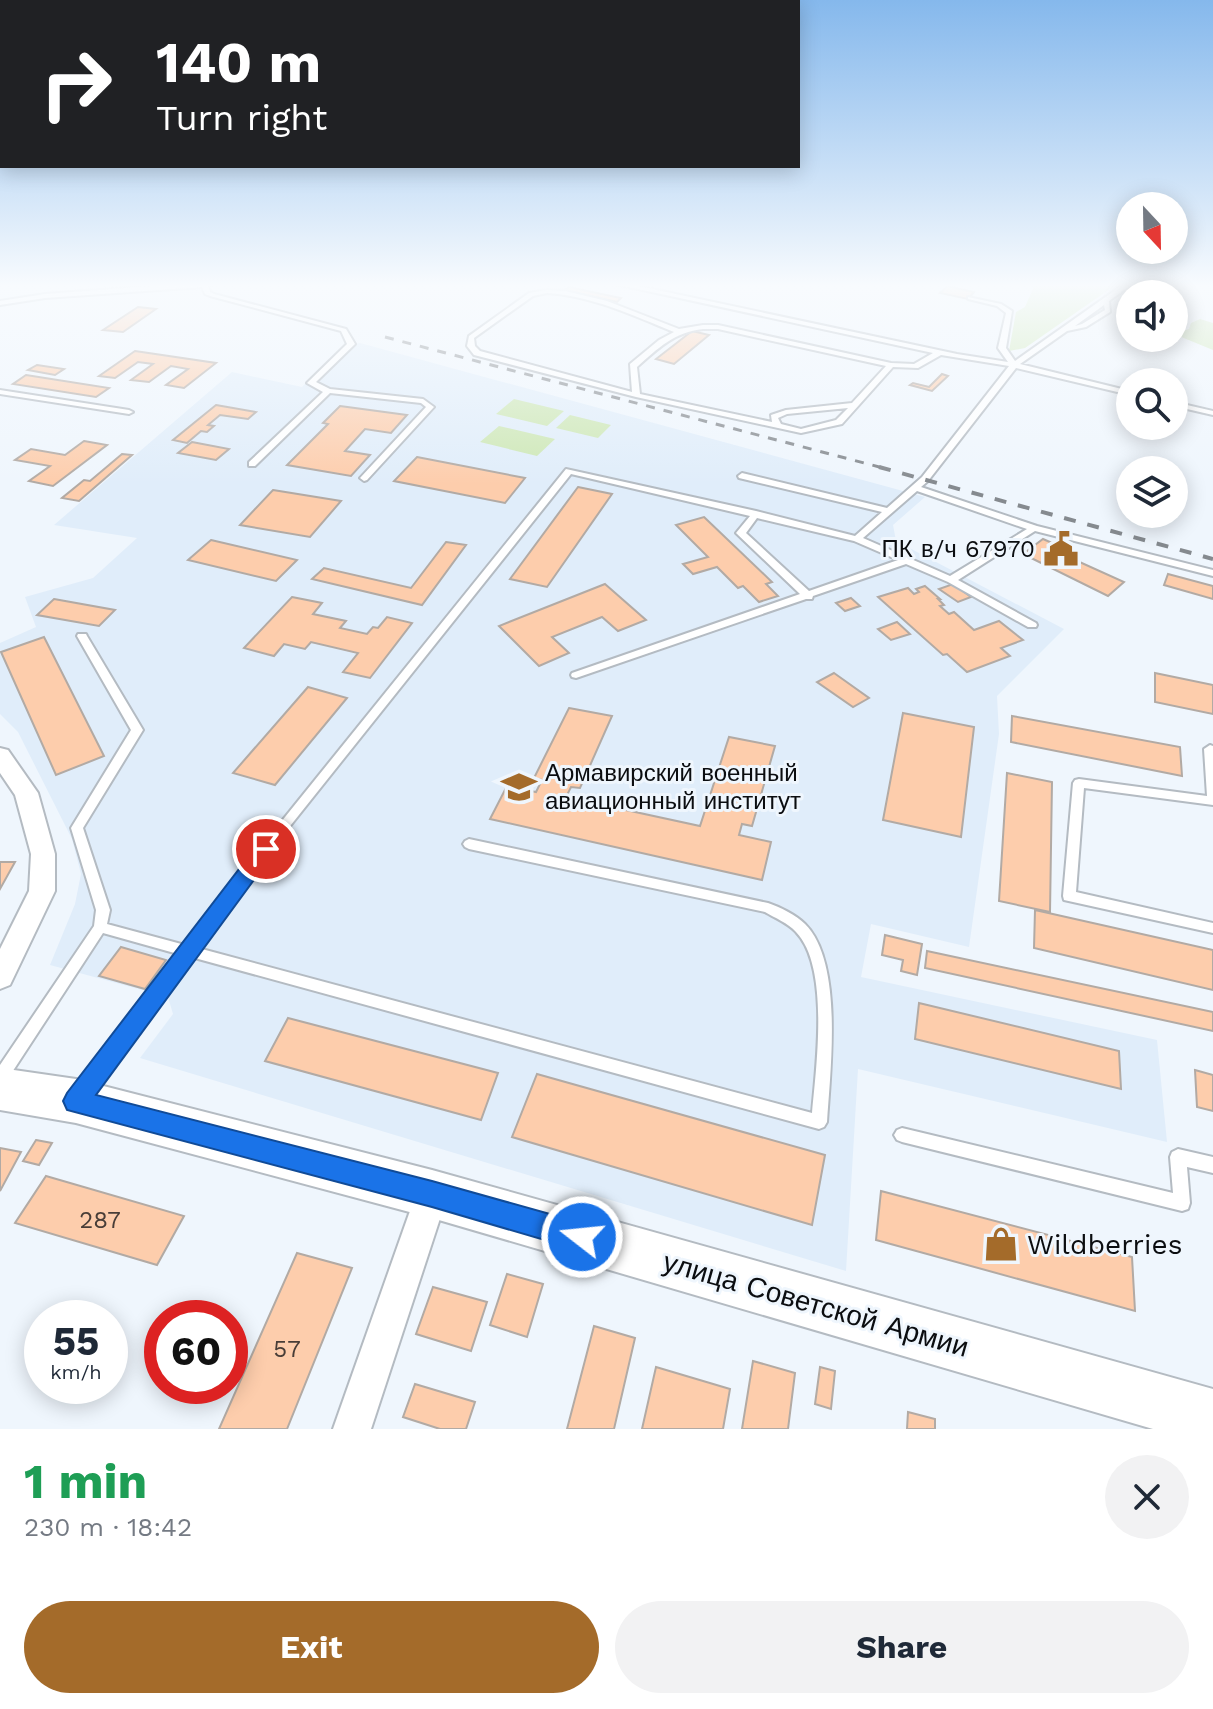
<!DOCTYPE html>
<meta charset="utf-8">
<style>
body{margin:0;font-family:"Work Sans",sans-serif;background:#f2f2f3;color:#1f2937;height:100vh;display:flex;flex-direction:column;font-size:30px;white-space:nowrap}
*{box-sizing:border-box;margin:0}
p{font-size:26px;color:#747a83}
.icon{flex:none;width:44px;height:44px;fill:none;stroke:currentColor;stroke-width:2;stroke-linecap:round;stroke-linejoin:round}
.map{position:relative;height:1429px;overflow:hidden}
.side{display:flex;flex-direction:column;background:#fff;flex:1}
.side>*{flex:none}
.guide{position:absolute;left:0px;top:0px;width:800px;height:168px;box-shadow:0 4px 20px #0003;background:#202124;color:#fff;overflow:hidden}
.needle{width:52px;rotate:158deg}
.buttons{position:absolute;left:1116px;top:192px;display:grid;gap:16px}
.buttons a{display:grid;place-items:center;width:72px;height:72px;border-radius:50%;background:#fff;box-shadow:0 4px 20px #0003;font-size:40px}
.speed{position:absolute;left:24px;top:1300px;display:flex;gap:16px;font-size:40px;font-weight:700;text-align:center}
.speed>*{display:grid;place-content:center;width:104px;height:104px;border-radius:50%;background:#fff;box-shadow:0 4px 20px #0003;line-height:1}
.speed small{font-size:20px;font-weight:400}
.speed .limit{border:12px solid #d22;background:#fff;color:#111}
.pin{position:absolute;display:grid;place-items:center;width:68px;height:68px;color:#fff;margin:-34px;border:4px solid #fff;border-radius:50%;box-shadow:0 2px 8px #0007}
.me{position:absolute;width:88px;margin:-44px;rotate:286deg;stroke-linejoin:round;filter:drop-shadow(0 0 6px #0008)}
.turn{display:flex;align-items:center;gap:28px;height:168px;padding:0 24px;font-size:36px}
.turn .icon{width:104px;height:104px;stroke-width:2.5}
.turn b{display:block;font-size:56px;line-height:68px}
.round{display:grid;place-items:center;flex:none;width:84px;height:84px;border-radius:42px;background:#f2f2f3}
.head{display:flex;align-items:center;justify-content:space-between;height:136px;padding:0 24px}
h1{font-size:48px;font-weight:700;line-height:60px;color:#1e9e55}
.action{display:flex;gap:16px;margin-top:auto;padding:16px 24px}
.action a{flex:1;height:92px;border-radius:48px;background:#a46b2a;color:#fff;font-size:32px;font-weight:700;line-height:92px;text-align:center}
.action a+a{background:#f2f2f3;color:#1f2937}
.map>svg:first-child{display:block}
.built{fill:#e0edfa}
.green{fill:#cde7b5}
.building{fill:#fdcdac;stroke:#b2aaa4;stroke-width:2}
.lines{fill:none;stroke-linecap:round;stroke-linejoin:round}
.service-casing{stroke:#b4bbc2;stroke-width:4}
.minor-casing{stroke:#b4bbc2;stroke-width:4}
.primary-casing{stroke:#b4bbc2;stroke-width:4}
.service{fill:#fff;fill-rule:evenodd}
.minor{fill:#fff;fill-rule:evenodd}
.primary{fill:#fff;fill-rule:evenodd}
.rail-far1{stroke:#858a8f;stroke-width:3;stroke-dasharray:9 9;stroke-linecap:butt}
.rail{stroke:#858a8f;stroke-width:4;stroke-dasharray:12 12;stroke-linecap:butt}
.route{fill:#1a73e8;stroke:#114b97;stroke-width:2}
.labels{text-anchor:middle;stroke-width:6;stroke-linejoin:round;paint-order:stroke}
.poi-label{font-size:24px;fill:#0b0d10;stroke:#eff6fd;text-anchor:end}
.near-number-label{font-size:24px;fill:#483d37}
.near-poi-label{font-size:28px;fill:#0b0d10;stroke:#eff6fd;text-anchor:start}
.near-street-label{font-size:28px;fill:#0b0d10;stroke:#eff6fd}
</style>
<div class="map">
<svg width="1213" height="1429" viewBox="0 0 1213 1429">
<rect width="100%" height="100%" fill="#eff6fd"/>
<path class="built" d="M360,343L925,497L893,525L896,541L1064,629L997,696L999,734L969,947L871,924L861,977L1157,1040L1167,1142L858,1069L846,1271L140,1058L173,1014L168,997L50,965L75,904L81,874L72,839L18,732L0,714V643L36,627L25,597L93,578L137,538L54,525L232,372L302,387L343,346Z"/>
<g class="green">
<path d="M1035,284H1117L1025,348L1009,351L1016,312L1025,307Z"/>
<path d="M1200,319L1213,323V350L1174,334L1189,329L1191,323Z"/>
<path d="M514,399L564,411L547,426L496,414Z"/>
<path d="M570,415L611,425L598,438L556,428Z"/>
<path d="M499,426L555,439L537,456L480,442Z"/>
</g>
<g class="building">
<path d="M947,286L974,292L968,299L940,293Z"/>
<path d="M569,287L621,298L617,302L564,290Z"/>
<path d="M138,307L156,309L123,332L103,330Z"/>
<path d="M692,331L709,335L674,364L656,359Z"/>
<path d="M135,351L216,363L184,388L166,385L188,369L171,366L149,382L131,380L153,364L138,362L115,378L99,376Z"/>
<path d="M37,365L64,369L55,375L28,370Z"/>
<path d="M942,374L948,376L932,391L910,385L913,383L929,387Z"/>
<path d="M26,375L109,388L96,397L13,384Z"/>
<path d="M216,405L256,412L248,419L220,415L208,425L214,426L207,432L201,431L187,443L173,440Z"/>
<path d="M340,406L407,415L391,433L365,429L345,451L370,455L351,476L287,465L328,424L323,423Z"/>
<path d="M84,441L107,445L53,486L29,481L50,466L15,460L31,449L65,455Z"/>
<path d="M192,442L229,449L216,460L178,453Z"/>
<path d="M122,454L132,455L79,501L62,498L84,480L90,481Z"/>
<path d="M417,457L525,478L505,503L394,481Z"/>
<path d="M578,487L612,494L547,587L510,579Z"/>
<path d="M273,490L341,501L310,537L240,525Z"/>
<path d="M704,517L772,582L766,584L778,596L759,602L743,586L738,588L717,567L693,574L683,564L708,557L676,525Z"/>
<path d="M1043,539L1059,546L1053,550L1124,582L1108,596L1023,554Z"/>
<path d="M211,540L297,560L276,581L188,560Z"/>
<path d="M446,542L466,545L422,605L312,579L324,568L411,588Z"/>
<path d="M1168,574L1213,586V599L1164,585Z"/>
<path d="M605,584L646,620L618,631L602,617L552,637L569,653L539,666L499,626Z"/>
<path d="M953,584L971,597L958,602L939,589Z"/>
<path d="M925,586L940,599H938L944,605L940,606L949,614L954,612L974,630L999,621L1023,640L1001,648L1010,656L967,672L947,654L943,655L878,597L908,588L914,594L919,592L916,589Z"/>
<path d="M292,597L322,603L313,614L346,621L340,628L367,634L373,627L378,628L387,617L412,623L370,678L343,672L358,653L311,642L305,649L284,644L274,656L244,648Z"/>
<path d="M851,598L860,606L845,611L836,603Z"/>
<path d="M54,599L115,610L99,626L37,615Z"/>
<path d="M897,622L910,634L891,640L878,629Z"/>
<path d="M44,637L104,756L56,775L1,652Z"/>
<path d="M834,673L869,698L853,707L817,682Z"/>
<path d="M1155,673L1213,685V714L1155,702Z"/>
<path d="M308,687L347,698L275,785L233,773Z"/>
<path d="M569,708L612,716L580,788L571,787L566,797L700,826L729,737L775,746L752,826L742,824L739,835L771,842L762,880L490,819L507,786L536,792L542,780L534,778Z"/>
<path d="M903,713L974,727L961,837L883,820Z"/>
<path d="M1012,716L1180,747L1182,776L1011,742Z"/>
<path d="M1007,773L1052,782L1050,912L999,901Z"/>
<path d="M0,862H15L0,889Z"/>
<path d="M1035,910L1213,950V990L1034,948Z"/>
<path d="M885,935L922,944L917,975L901,971L903,960L882,955Z"/>
<path d="M121,947L166,960L145,989L99,976Z"/>
<path d="M927,951L1213,1012V1031L925,968Z"/>
<path d="M919,1003L1119,1051L1121,1089L915,1039Z"/>
<path d="M288,1018L498,1073L481,1120L265,1061Z"/>
<path d="M1195,1070L1213,1075V1111L1197,1107Z"/>
<path d="M537,1074L825,1155L812,1225L512,1137Z"/>
<path d="M36,1140L52,1143L39,1165L23,1161Z"/>
<path d="M0,1148L21,1152L0,1191Z"/>
<path d="M46,1176L184,1216L157,1265L15,1223Z"/>
<path d="M881,1191L1132,1257L1135,1311L876,1240Z"/>
<path d="M297,1253L352,1268L287,1429H219Z"/>
<path d="M507,1274L543,1284L527,1337L490,1325Z"/>
<path d="M433,1287L487,1302L471,1351L416,1334Z"/>
<path d="M594,1326L635,1338L614,1429H567Z"/>
<path d="M753,1361L795,1373L788,1429H742Z"/>
<path d="M656,1367L730,1389L723,1429H642Z"/>
<path d="M820,1367L835,1371L831,1409L815,1404Z"/>
<path d="M415,1384L475,1402L466,1429H440L403,1417Z"/>
<path d="M908,1412L935,1419V1429H907Z"/>
</g>
<g class="lines">
<g class="service-casing">
<g id="service">
<path d="M179,284H214L208,286L210,292L214,294L346,329L355,344L316,382L330,389L423,399L434,407L367,480L364,481L360,478L426,407L421,403L330,393L255,466H249V462L323,392L307,383L347,344L341,331L210,296L205,294L202,287L45,298L0,305V301L45,294Z"/>
<path d="M615,284H629L957,354L1008,362L998,348L1006,313L997,306L968,299V297L1001,304L1012,311L1006,348L1015,361L1124,284H1132L1109,301L1110,312L1086,327L1067,331L1020,364L1130,391V395L1016,368L928,481L921,487L1037,526L1213,570V576L1035,531L958,580L1036,623L1037,625L1036,627H1028L948,582L906,564L813,596L812,599H806L576,678L572,677L571,675L572,673L800,594L736,533L750,516L571,474L251,875L198,948L812,1113C816,1068 830,967 796,932C788,923 775,918 765,912L469,849L465,847L463,844L465,841L469,839L768,903C780,907 796,915 805,924C844,963 830,1071 827,1122L824,1127L819,1129L191,957L87,1099L82,1101L77,1099L74,1094L77,1089L178,954L103,933L5,1083L0,1085V1065L94,926L96,910L71,828L131,730L77,636L78,634H86L87,636L143,730L83,828L110,910L107,924L185,945L243,869L566,469L756,511L855,536L882,512L739,478L738,476L742,473L887,508L922,477L1009,366L941,355L918,368L893,367L842,424L801,433L636,397L474,355L467,346L469,336L529,293L547,290L565,291L607,301L679,329L703,325H718L891,363L914,364L933,353ZM547,293C592,296 632,315 674,332L659,340L630,364L632,392L480,351L475,346L474,338L533,296ZM1104,305L1105,310L1082,324L1075,326ZM703,329H718L886,366L852,403L786,410L771,415L772,422L640,394L637,367C658,348 675,332 703,329ZM848,408L836,420L801,429L781,424L778,418L787,414ZM917,491L1027,529L950,576L863,538ZM757,518L854,541L898,560L809,591L746,533Z"/>
<path d="M0,390L129,410L133,412L129,414L0,394Z"/>
<path d="M1174,402L1213,411V415L1174,406Z"/>
<path d="M1210,745L1213,746V805L1084,788L1076,892L1213,923V933L1064,900L1063,896L1073,783L1075,780L1079,779L1207,796L1204,749Z"/>
<path d="M902,1128L1173,1193L1170,1157L1172,1152L1178,1149L1213,1157V1173L1187,1167L1190,1203L1188,1209L1182,1211L902,1142L897,1140L894,1135L897,1130Z"/>
</g>
</g>
<g class="minor-casing">
<g id="minor">
<path d="M0,748L8,750L38,793L55,854V891L10,985L0,989V949L29,891L31,854L15,795L0,773Z"/>
<path d="M432,1178L443,1183L448,1194L371,1429H333L416,1194L421,1183Z"/>
</g>
</g>
<g class="primary-casing">
<path id="primary" d="M0,1068L76,1079L432,1170L1213,1389V1429H1153L432,1218L76,1123L0,1110Z"/>
</g>
<use href="#service" class="service"/>
<use href="#minor" class="minor"/>
<use href="#primary" class="primary"/>
<path class="rail-far1" d="M385,337L887,469"/>
<path class="rail" d="M879,467L1213,559"/>
</g>
<linearGradient id="sky" x2="0" y2="1"><stop stop-color="#85b8ec"/><stop offset="0.59" stop-color="#f8fbfe"/><stop offset="1" stop-color="#f8fbfe" stop-opacity="0"/></linearGradient>
<rect width="1213" height="484" fill="url(#sky)"/>
<path class="route" d="M266,841L273,843L276,849L273,854L96,1095L432,1181L582,1223L592,1227L596,1237L592,1247L582,1251L432,1207L67,1110L63,1101L67,1093L259,843Z"/>
<defs>
<g id="civic-bare" transform="scale(2.76)"><path d="M-.6-6.5H3V-4.5H.6V-3L4-1V1h2V6H-6V1h2V-1L-.6-3ZM-1.2 2.5V6h2.4V2.5Z" fill="#a46b2a" stroke="#eff6fd" stroke-width="2.5" paint-order="stroke"/></g>
<g id="university-bare" transform="scale(2.76)"><path d="M0-5L7-2L0 1L-7-2ZM-4 1L0 2.5L4 1V4Q0 6-4 4Z" fill="#a46b2a" stroke="#eff6fd" stroke-width="2.5" paint-order="stroke"/></g>
<g id="shop-bare" transform="scale(2.76)"><path d="M-5-2.5h2.3a2.7 3.5 0 0 1 5.4 0H5L5.5 6h-11ZM-1.5-2.5h3a1.5 2.3 0 0 0-3 0Z" fill="#a46b2a" stroke="#eff6fd" stroke-width="2.5" paint-order="stroke"/></g>
</defs>
<g fill-rule="evenodd">
<use href="#civic-bare" x="1061" y="549"/>
<use href="#university-bare" x="519" y="787"/>
<use href="#shop-bare" x="1001" y="1244"/>
</g>
<g class="labels">
<g class="poi-label">
<text x="1035" y="557">ПК в/ч 67970</text>
<text x="545" y="781" text-anchor="start">Армавирский военный<tspan x="545" dy="28">авиационный институт</tspan></text>
</g>
<g class="near-number-label">
<text x="100" y="1228">287</text>
<text x="287" y="1357">57</text>
</g>
<g class="near-poi-label">
<text x="1027" y="1254">Wildberries</text>
</g>
<g class="near-street-label">
<text transform="translate(816 1304) rotate(16)" y="10">улица Советской Армии</text>
</g>
</g>
</svg>
<div class="buttons">
<a><svg class="needle" viewBox="-14 -14 28 28"><path d="M0-13l5 13h-10z" fill="#e53935"/><path d="M0 13l5-13h-10z" fill="#747a83"/></svg></a>
<a><svg class="icon" aria-label="sound" viewBox="0 0 24 24"><path d="M4 9h4l5-4v14l-5-4H4zM17 9q2 3 0 6"/></svg></a>
<a><svg class="icon" aria-label="search" viewBox="0 0 24 24"><circle cx="10" cy="10" r="6"/><path d="M15 15l6 6"/></svg></a>
<a><svg class="icon" aria-label="layers" viewBox="0 0 24 24"><path d="M12 4l9 5-9 5-9-5zM3 14l9 5 9-5"/></svg></a>
</div>
<div class="speed"><div>55<small>km/h</small></div><div class="limit">60</div></div>
<div class="pin" style="left:266px;top:849px;background:#d93025"><svg class="icon" aria-label="arrive" viewBox="0 0 24 24"><path d="M6 21V4h12l-3 4 3 4H6"/></svg></div>
<svg class="me" style="left:582px;top:1237px" viewBox="-20 -20 40 40"><circle r="17" fill="#1a73e8" stroke="#fff" stroke-width="3"/><path d="M0-11L8 9 0 5-8 9z" fill="#fff"/></svg>
<div class="guide">
<div class="turn"><svg class="icon" aria-label="right" viewBox="0 0 24 24"><path d="M7 20v-9h11M14 6l5 5-5 5"/></svg><div><b>140 m</b>Turn right</div></div>
</div>
</div>
<section class="side">
<div class="head"><div><h1>1 min</h1><p>230 m · 18:42</p></div><a class="round"><svg class="icon" aria-label="close" viewBox="0 0 24 24"><path d="M6 6l12 12M18 6L6 18"/></svg></a></div>
<div class="action"><a>Exit</a><a>Share</a></div>
</section>
